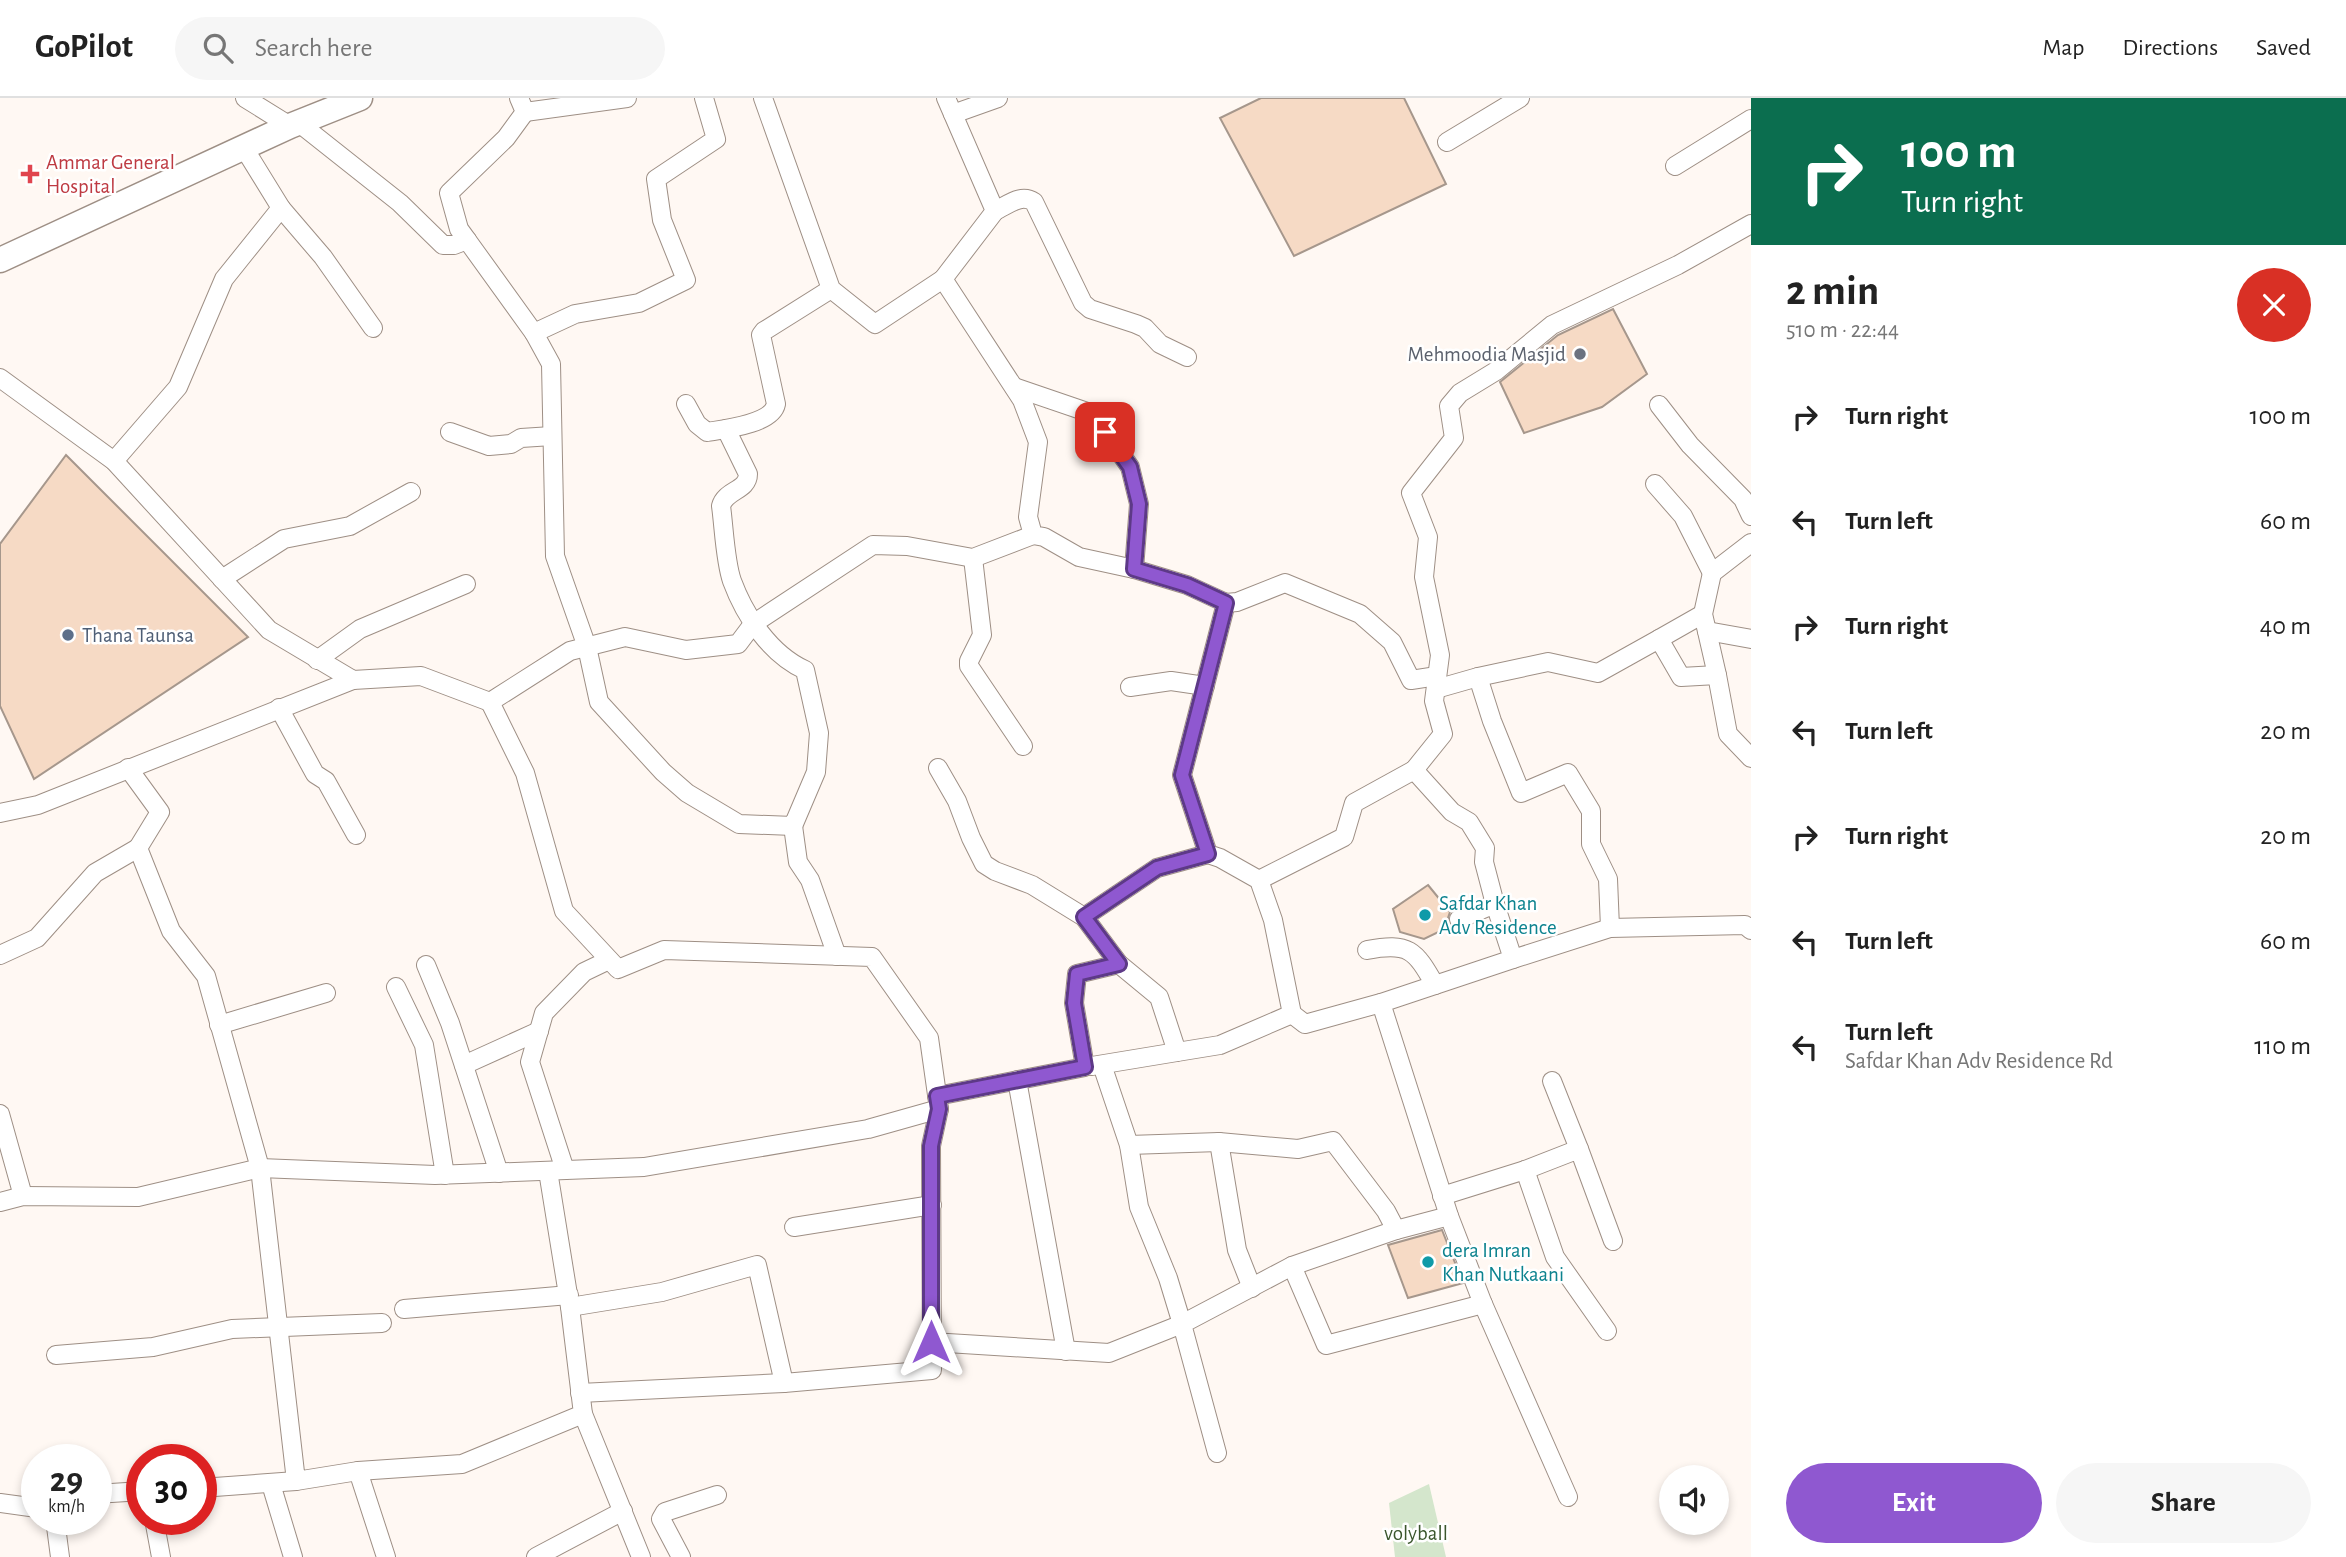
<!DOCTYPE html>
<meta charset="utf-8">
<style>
body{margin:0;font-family:"Alegreya Sans",sans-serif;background:#f6f6f6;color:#222;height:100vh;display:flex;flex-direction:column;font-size:26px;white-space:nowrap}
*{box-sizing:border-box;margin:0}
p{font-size:23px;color:#767676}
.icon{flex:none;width:38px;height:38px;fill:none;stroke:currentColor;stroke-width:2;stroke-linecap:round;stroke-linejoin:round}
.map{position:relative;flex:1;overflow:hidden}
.drawer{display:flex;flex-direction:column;background:#fff;width:595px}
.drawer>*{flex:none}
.banner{background:#0b6e4f;color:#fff;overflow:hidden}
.buttons{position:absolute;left:1659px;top:1367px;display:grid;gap:14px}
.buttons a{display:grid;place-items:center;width:70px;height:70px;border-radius:50%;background:#fff;box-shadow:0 4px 10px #0003;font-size:35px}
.speed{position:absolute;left:21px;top:1346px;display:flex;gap:14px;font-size:35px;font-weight:700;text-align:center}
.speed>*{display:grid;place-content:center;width:91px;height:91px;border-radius:50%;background:#fff;box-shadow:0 4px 10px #0003;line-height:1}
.speed small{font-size:18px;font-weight:400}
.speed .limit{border:10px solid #d22;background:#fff;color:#111}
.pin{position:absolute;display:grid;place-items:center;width:60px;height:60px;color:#fff;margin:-30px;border-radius:14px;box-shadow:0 4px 10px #0006}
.me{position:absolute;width:77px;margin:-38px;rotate:0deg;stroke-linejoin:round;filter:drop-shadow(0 0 5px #0008)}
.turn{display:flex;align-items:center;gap:24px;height:147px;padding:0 35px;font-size:32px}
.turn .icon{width:91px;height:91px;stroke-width:2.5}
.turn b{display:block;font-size:49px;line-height:60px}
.round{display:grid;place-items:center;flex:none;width:74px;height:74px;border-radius:37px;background:#f6f6f6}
.summary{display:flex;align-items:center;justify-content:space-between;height:119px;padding:0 35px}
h1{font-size:42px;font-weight:700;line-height:52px}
.primary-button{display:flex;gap:14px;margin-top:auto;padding:14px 35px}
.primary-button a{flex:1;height:80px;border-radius:42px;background:#8f58d0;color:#fff;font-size:28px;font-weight:700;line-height:80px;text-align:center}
.primary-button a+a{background:#f6f6f6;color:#222}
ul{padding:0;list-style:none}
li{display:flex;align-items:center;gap:21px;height:105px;padding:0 35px}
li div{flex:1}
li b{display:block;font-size:26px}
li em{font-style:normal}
header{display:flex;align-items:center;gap:42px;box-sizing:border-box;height:98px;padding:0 35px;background:#fff;border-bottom:2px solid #e0e0e0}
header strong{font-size:33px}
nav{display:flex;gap:38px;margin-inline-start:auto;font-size:24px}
.search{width:490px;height:63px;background:#f6f6f6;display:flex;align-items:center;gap:18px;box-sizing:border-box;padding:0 24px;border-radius:38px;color:#767676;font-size:26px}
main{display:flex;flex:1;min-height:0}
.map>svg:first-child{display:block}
.green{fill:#d4e6cc}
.building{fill:#f6dac5;stroke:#a6978c;stroke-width:2}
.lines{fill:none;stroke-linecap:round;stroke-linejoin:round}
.street-casing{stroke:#9e8f85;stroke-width:20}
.secondary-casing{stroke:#9e8f85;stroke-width:27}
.street{stroke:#fff;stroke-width:18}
.secondary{stroke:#fff;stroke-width:24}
.route-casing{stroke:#5d3987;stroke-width:18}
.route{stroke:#8f58d0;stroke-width:12}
.health-dot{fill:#e0444e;stroke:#fff;stroke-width:2.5}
.worship-dot{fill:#6b7280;stroke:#fff;stroke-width:2.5}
.service-dot{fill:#5c6f8a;stroke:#fff;stroke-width:2.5}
.culture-dot{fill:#0f9aa8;stroke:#fff;stroke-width:2.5}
.labels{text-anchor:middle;stroke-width:5;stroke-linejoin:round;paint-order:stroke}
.health-label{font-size:21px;fill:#be3a42;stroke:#fff;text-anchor:start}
.worship-label{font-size:21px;fill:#5b616d;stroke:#fff;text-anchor:end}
.service-label{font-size:21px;fill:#4e5e75;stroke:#fff;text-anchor:start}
.culture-label{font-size:21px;fill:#0d838f;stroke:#fff;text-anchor:start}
.park-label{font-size:21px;fill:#3b562d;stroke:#fff}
</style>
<header>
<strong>GoPilot</strong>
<div class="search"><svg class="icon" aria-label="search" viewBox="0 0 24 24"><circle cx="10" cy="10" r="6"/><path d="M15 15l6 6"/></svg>Search here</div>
<nav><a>Map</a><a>Directions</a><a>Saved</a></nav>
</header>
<main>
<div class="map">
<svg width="1751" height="1459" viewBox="0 0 1751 1459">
<rect width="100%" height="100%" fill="#fff8f3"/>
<path class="green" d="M1429,1386L1446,1459H1395L1389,1405Z"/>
<g class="building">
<path d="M1261,0H1404L1446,86L1294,158L1220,20Z"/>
<path d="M1613,211L1647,276L1602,309L1524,335L1500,284L1558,237Z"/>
<path d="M66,357L248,539L34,681L0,608V446Z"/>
<path d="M1428,787L1450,814L1448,820L1451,828L1424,841L1400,834L1393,811Z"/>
<path d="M1442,1132L1463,1185L1408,1200L1388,1147Z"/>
</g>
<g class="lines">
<g class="street-casing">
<g id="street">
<path d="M245,0L290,28"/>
<path d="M763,0L831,191L875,226L943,181"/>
<path d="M946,0L995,113L943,181L1022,302L1038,344L1028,419L1033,437L1044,439L1079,459L1134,471L1187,487L1226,505L1237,504L1285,485L1360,516L1392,544L1411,582L1437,578"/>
<path d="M525,14L627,0"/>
<path d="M953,16L998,0"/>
<path d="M299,25L400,105L443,147H454L467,142L459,131L449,95L506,40L525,14L519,0"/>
<path d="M1447,44L1520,0"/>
<path d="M1675,68L1751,21"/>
<path d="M281,110L323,159L373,230"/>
<path d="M995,113C1008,107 1021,95 1034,104L1083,205L1090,211L1136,226L1145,230L1160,246L1187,259"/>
<path d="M467,142L534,235L575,216L639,205L686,182L662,122L656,81L716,41L704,0"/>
<path d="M534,235L551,266L555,458L587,549L599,604L663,674L687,695L739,726L793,728L816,674L819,635L805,572C770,556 745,518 732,483C725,463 724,429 721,408C725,392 748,393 748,376L726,331"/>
<path d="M0,280L114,363L269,532L353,582L421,578L490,604L570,553L625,539L686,552L738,546L753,526L873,447L907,448L973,460L1033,437"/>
<path d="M1014,289L1093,316L1130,369L1139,406L1134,471"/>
<path d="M686,306L697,326L707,334C725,331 772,326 776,306L761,237L764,233L831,191"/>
<path d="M1659,307L1690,347L1743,401L1751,418"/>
<path d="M450,334L489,348L511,346L521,340L552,338"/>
<path d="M114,363L178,289L224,181L281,110L244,50"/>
<path d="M1655,386L1683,418L1712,475"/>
<path d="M973,460L982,537L969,563V568L1023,648"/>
<path d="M222,481L284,441L350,428L411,394"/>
<path d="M1707,533L1751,541"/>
<path d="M1659,541L1703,516"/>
<path d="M317,562L360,531L466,486"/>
<path d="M1717,577L1703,516L1712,475L1751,445"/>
<path d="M1478,579L1492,623L1521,695L1568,675L1591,713V746L1608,781L1610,830"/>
<path d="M1130,589L1171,583L1205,588"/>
<path d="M1436,591L1478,579L1548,564L1598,575L1659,541L1681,579L1717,577L1728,636L1751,660"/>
<path d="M279,610L315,676L326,683L356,737"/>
<path d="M128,670L160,714L138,750L171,833L206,878L260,1070L296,1383L358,1373L462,1366L583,1316L570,1209L548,1073"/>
<path d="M0,715L38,707L353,582"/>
<path d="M793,728L798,764L810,782L837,858"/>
<path d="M1208,756L1182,677L1226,505"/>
<path d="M1259,782L1344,739L1354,705L1414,672"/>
<path d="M1084,819L1157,770L1208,756L1220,760L1259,782L1273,822L1292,916L1220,947L1177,954"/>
<path d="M1459,821L1495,806L1484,764L1485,750L1469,724L1452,714L1414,672L1443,636L1434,603L1440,557L1424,479L1428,439L1411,395L1454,340L1449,308L1460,295L1496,273L1552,227L1678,167L1751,126"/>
<path d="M1367,852C1409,844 1415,852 1435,887"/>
<path d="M0,857L37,840L95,775L138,750"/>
<path d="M1513,861L1610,830L1745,827L1751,832"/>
<path d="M426,867L450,925L499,1075"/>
<path d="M396,889L424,947L445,1077"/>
<path d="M1381,905L1449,1118L1483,1206L1568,1399"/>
<path d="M1292,916L1305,926L1381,905L1513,861L1495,806"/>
<path d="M219,927L326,895"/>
<path d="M464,967L539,933"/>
<path d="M1092,968L1177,954L1159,899L1119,866"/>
<path d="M1017,982L1066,1253"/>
<path d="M1552,983L1579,1051"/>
<path d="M937,998L1085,969L1074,905L1077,876L1119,866L1084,819L1032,787L995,773L984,766L971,740L957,703L938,670"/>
<path d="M0,1016L23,1098"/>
<path d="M1219,1044L1237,1152L1252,1190"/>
<path d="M1129,1047L1219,1044L1298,1051L1333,1043L1386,1113L1396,1132L1292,1168L1182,1226L1217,1355"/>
<path d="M565,1072L530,964L544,915L584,874L609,862"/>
<path d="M1525,1072L1555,1159L1607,1233"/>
<path d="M1442,1098L1525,1072L1579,1051L1613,1143"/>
<path d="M0,1104L23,1098L138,1099L260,1070L435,1077L644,1069L868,1031L939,1011L929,940L872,859L664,852L618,871L564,813L525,675L490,604"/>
<path d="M794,1129L932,1107"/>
<path d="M1396,1132L1449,1118"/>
<path d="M1292,1168L1326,1247L1483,1206"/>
<path d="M570,1209L662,1194L757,1167L784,1285"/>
<path d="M404,1211L569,1197"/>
<path d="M931,1244L1109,1255L1182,1226L1168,1180L1139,1109L1129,1047L1102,967"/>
<path d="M56,1257L153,1249L232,1231L382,1225"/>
<path d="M580,1295L784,1285L932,1272L931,1048L939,1011"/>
<path d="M583,1316L641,1459"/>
<path d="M358,1373L386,1459"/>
<path d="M271,1386L293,1459"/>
<path d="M201,1390L296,1383"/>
<path d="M96,1396L142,1393"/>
<path d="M0,1405L37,1410"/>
<path d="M55,1421L60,1459"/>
<path d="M154,1421L161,1459"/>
<path d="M536,1459L623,1413"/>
<path d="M681,1459L661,1421L665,1414L717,1397"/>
</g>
</g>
<g class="secondary-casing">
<path id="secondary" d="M0,162L290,28L360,0"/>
</g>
<use href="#street" class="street"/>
<use href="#secondary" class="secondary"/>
</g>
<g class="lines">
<g class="route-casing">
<path id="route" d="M931,1244V1048L939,1011L937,998L1085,969L1074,905L1077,876L1119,866L1084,819L1157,770L1208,756L1182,677L1226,505L1187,487L1134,471L1139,406L1130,369L1105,334"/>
</g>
<use href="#route" class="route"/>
</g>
<path class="health-dot" d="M26.5 65.5h7v7h7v7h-7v7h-7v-7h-7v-7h7z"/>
<circle class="worship-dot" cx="1580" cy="256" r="7"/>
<circle class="service-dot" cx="68" cy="537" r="7"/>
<g class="culture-dot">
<circle cx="1425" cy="817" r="7"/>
<circle cx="1428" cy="1164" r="7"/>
</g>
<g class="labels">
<g class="health-label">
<text x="46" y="71">Ammar General<tspan x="46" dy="24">Hospital</tspan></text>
</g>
<g class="worship-label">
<text x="1566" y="263">Mehmoodia Masjid</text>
</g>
<g class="service-label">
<text x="82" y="544">Thana Taunsa</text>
</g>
<g class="culture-label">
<text x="1439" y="812">Safdar Khan<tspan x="1439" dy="24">Adv Residence</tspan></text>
<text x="1442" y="1159">dera Imran<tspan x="1442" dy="24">Khan Nutkaani</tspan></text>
</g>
<g class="park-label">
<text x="1416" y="1442">volyball</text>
</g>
</g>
</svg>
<div class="buttons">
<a><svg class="icon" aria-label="sound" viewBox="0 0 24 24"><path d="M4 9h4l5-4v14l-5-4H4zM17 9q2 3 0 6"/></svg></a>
</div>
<div class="speed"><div>29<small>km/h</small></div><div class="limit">30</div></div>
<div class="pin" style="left:1105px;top:334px;background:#d93025"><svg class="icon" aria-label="arrive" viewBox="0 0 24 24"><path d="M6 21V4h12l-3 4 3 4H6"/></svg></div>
<svg class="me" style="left:931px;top:1244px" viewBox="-20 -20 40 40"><path d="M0-17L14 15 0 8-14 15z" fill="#8f58d0" stroke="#fff" stroke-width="4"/></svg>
</div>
<section class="drawer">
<div class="banner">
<div class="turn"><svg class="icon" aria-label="right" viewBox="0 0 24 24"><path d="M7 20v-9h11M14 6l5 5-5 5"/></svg><div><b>100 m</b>Turn right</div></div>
</div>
<div class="summary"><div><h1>2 min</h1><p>510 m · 22:44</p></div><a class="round" style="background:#d93025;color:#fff"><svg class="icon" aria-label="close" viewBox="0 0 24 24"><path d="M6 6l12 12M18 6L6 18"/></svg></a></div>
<ul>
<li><svg class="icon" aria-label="right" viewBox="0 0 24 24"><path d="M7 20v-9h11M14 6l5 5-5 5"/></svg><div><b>Turn right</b></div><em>100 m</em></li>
<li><svg class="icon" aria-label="left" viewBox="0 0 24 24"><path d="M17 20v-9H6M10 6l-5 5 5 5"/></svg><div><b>Turn left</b></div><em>60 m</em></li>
<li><svg class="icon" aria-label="right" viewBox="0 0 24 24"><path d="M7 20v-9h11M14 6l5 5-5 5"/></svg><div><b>Turn right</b></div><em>40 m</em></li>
<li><svg class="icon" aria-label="left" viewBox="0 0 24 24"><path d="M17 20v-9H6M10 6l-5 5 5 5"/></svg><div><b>Turn left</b></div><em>20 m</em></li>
<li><svg class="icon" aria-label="right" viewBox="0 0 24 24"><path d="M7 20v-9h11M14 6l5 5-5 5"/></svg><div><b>Turn right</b></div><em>20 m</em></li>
<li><svg class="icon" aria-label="left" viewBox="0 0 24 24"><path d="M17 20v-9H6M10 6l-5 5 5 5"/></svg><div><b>Turn left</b></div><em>60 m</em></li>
<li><svg class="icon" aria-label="left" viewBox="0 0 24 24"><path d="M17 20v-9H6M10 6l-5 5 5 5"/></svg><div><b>Turn left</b><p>Safdar Khan Adv Residence Rd</p></div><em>110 m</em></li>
</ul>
<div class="primary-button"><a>Exit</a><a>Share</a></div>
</section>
</main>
